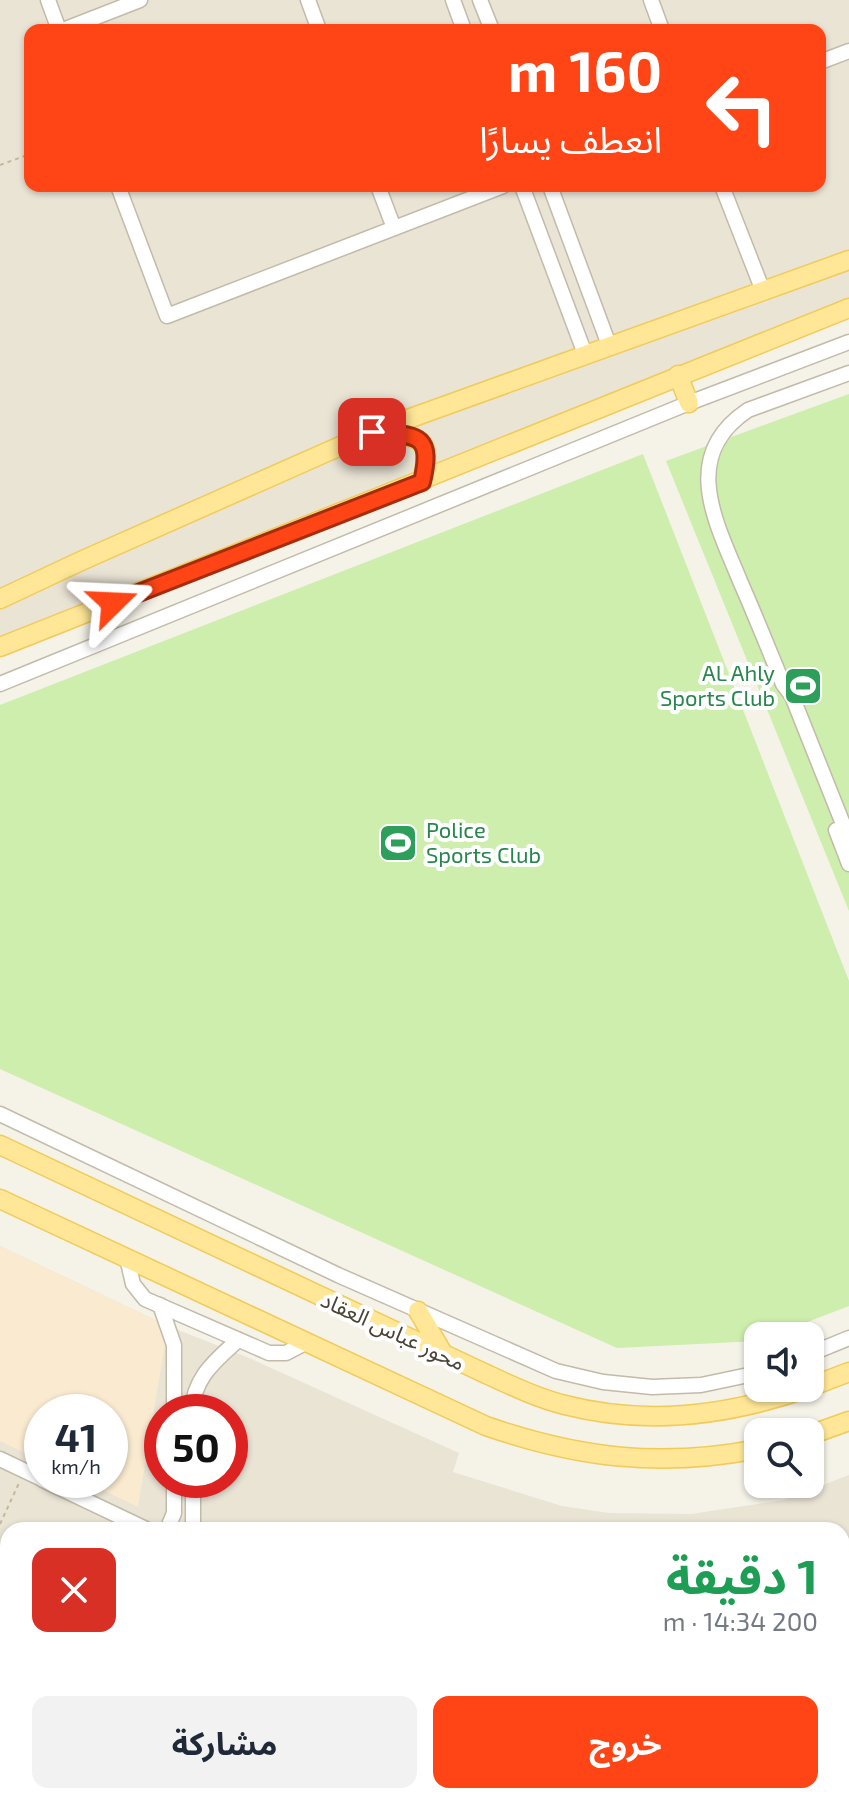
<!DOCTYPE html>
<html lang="ar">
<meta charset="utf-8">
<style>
body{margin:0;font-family:"Exo 2","Noto Sans Arabic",sans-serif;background:#f2f2f3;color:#1f2937;direction:rtl;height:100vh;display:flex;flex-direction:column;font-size:30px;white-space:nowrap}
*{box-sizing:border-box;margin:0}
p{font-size:26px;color:#747a83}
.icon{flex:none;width:44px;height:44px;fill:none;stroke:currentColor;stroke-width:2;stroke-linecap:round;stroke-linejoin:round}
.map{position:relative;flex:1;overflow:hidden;direction:ltr}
.side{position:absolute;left:0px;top:1522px;width:850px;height:282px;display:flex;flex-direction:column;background:#fff;border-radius:24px 24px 0 0;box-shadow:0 2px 6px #0004;direction:rtl}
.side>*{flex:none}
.top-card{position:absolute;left:24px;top:24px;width:802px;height:168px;border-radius:16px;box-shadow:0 2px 6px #0004;direction:rtl;background:#ff4415;color:#fff;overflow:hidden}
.controls{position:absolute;left:744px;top:1322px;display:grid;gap:16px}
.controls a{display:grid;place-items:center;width:80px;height:80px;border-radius:16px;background:#fff;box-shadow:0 2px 6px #0004;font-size:40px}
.speed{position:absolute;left:24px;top:1394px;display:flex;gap:16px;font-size:40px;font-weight:700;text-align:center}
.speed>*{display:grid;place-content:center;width:104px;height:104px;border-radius:50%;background:#fff;box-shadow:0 2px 6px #0004;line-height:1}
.speed small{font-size:20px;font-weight:400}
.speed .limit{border:12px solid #d22;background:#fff;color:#111}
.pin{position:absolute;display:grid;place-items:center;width:68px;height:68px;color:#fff;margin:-34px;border-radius:16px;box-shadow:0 4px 12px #0006}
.me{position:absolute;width:88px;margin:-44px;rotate:69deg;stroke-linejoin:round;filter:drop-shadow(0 0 6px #0008)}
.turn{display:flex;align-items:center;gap:28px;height:168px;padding:0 32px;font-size:36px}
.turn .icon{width:104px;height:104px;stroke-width:2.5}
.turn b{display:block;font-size:56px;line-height:68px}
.round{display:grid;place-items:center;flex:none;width:84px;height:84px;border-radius:16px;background:#f2f2f3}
.summary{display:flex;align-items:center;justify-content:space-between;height:136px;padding:0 32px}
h1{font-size:48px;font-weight:700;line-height:60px;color:#1e9e55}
.button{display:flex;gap:16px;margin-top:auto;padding:16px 32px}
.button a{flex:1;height:92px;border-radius:16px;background:#ff4415;color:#fff;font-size:32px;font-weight:700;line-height:92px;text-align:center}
.button a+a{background:#f2f2f3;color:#1f2937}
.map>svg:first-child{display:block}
.residential{fill:#eae4d5;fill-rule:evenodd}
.commercial{fill:#f9ead0}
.green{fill:#cdeeac}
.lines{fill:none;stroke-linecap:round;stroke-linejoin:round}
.minor-casing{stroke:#c2bba9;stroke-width:17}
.major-casing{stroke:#f1cb5a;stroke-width:21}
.path{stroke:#c5b898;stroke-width:2;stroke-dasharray:4 4;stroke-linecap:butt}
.minor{stroke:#fff;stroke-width:14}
.major{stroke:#ffe797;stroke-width:18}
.route-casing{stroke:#a62c0e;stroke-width:20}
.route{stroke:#ff4415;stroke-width:14}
.labels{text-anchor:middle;stroke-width:8;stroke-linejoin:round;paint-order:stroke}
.leisure-label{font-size:22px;fill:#27864d;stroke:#fff;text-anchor:end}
.street-label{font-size:22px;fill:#4a4335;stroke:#fff}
</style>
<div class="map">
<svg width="849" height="1803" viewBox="0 0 849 1803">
<rect width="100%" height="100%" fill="#f5f2e7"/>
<g class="residential">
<path d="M0,0H849V317L0,647ZM30,30H820V186H30Z"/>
<path d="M0,1246L168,1326L247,1357L459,1453L453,1472L562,1506L609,1513L691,1514L784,1500L849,1475V1803H437L434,1796H842V1530H8V1796H432L435,1803H0ZM42,1412H110V1480H42ZM162,1412H230V1480H162Z"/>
</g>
<path class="commercial" d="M0,1246L168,1326L138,1507L82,1480H110V1412H42V1461L0,1441Z"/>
<g class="green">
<path d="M849,394V911L666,461Z"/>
<path d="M643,454L849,981V1306L771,1336H758V1341L617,1348L0,1069V705Z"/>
</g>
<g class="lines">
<g class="minor-casing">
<g id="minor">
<path d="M48,0L59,30"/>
<path d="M308,0L319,30"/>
<path d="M453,0L464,30"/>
<path d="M480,0L492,30"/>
<path d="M651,0L662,30"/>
<path d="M63,30L140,0"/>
<path d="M820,62L849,51"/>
<path d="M118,186L167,316L503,186"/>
<path d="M378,186L394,228"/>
<path d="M522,186L585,354"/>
<path d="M550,186L609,345"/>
<path d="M722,186L763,291"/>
<path d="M849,373L748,410C679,456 716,522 740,581C755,615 769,650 783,684L792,696L849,839"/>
<path d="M0,684L689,403L849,342"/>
<path d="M836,830L849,864"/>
<path d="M0,1114L338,1275L556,1371L603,1382L652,1387L701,1385L758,1373"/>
<path d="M127,1258L133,1284L145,1299L269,1353H286L307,1342"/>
<path d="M160,1305L174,1345V1412"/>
<path d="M810,1354L849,1338"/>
<path d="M192,1412C193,1378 215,1361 238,1340"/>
<path d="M0,1459L42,1479"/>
<path d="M43,1480L148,1530"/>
<path d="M193,1480V1530"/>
<path d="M167,1530L174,1513V1480"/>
<path d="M0,1689L8,1694"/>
<path d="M215,1796L219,1803"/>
<path d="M414,1796L417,1803"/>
<path d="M375,1800L398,1803"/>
</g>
</g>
<g class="major-casing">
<g id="major">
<path d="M678,375L689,403"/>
<path d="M376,433C418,437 434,433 422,482"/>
<path d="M0,599L81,561L372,432L849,260"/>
<path d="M0,647C284,536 566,422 849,308"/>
<path d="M0,1145L484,1373C510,1385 537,1398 565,1405C647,1426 728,1416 807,1388"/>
<path d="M0,1199L486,1426C578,1458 661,1468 758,1449"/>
<path d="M418,1311L444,1355"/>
<path d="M810,1387L849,1372"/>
<path d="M810,1435L849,1421"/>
</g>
</g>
<g class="path">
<path d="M0,165L30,154"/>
<path d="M0,1524L19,1483"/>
<path d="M0,1592L8,1597"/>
<path d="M313,1796L316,1803"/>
<path d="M131,1803L140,1796"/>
</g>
<use href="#minor" class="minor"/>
<use href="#major" class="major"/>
</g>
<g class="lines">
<g class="route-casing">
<path id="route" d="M113,603L422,482C434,431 415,436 372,432"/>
</g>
<use href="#route" class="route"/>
</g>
<defs>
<g id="stadium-square" transform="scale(2)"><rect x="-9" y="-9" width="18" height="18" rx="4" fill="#2e9e5b" stroke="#fff"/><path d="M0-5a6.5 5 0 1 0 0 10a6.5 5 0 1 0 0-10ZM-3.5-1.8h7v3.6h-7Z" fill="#fff"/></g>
</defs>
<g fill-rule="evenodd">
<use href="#stadium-square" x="803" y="686"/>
<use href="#stadium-square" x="398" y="843"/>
</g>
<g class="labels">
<g class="leisure-label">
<text x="775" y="681">AL Ahly<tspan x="775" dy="25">Sports Club</tspan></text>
<text x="426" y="838" text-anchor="start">Police<tspan x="426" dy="25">Sports Club</tspan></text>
</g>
<g class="street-label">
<text transform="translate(393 1331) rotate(25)" y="8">محور عباس العقاد</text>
</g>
</g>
</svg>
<div class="controls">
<a><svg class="icon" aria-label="sound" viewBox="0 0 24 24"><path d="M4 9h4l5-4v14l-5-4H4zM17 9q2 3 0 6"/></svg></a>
<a><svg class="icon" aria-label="search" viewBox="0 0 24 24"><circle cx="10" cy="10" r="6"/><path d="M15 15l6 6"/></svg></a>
</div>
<div class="speed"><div>41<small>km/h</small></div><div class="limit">50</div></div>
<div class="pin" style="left:372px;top:432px;background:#d93025"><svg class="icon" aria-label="arrive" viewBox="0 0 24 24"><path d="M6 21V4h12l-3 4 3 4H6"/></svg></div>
<svg class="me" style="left:113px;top:603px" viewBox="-20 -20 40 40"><path d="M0-17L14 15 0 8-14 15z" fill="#ff4415" stroke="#fff" stroke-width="4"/></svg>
<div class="top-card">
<div class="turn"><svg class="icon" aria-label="left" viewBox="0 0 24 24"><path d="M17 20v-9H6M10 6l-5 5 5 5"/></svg><div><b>160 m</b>انعطف يسارًا</div></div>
</div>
<section class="side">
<div class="summary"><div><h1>1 دقيقة</h1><p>200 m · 14:34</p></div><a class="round" style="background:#d93025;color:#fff"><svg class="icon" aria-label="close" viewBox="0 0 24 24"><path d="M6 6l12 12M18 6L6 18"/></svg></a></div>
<div class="button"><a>خروج</a><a>مشاركة</a></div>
</section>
</div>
